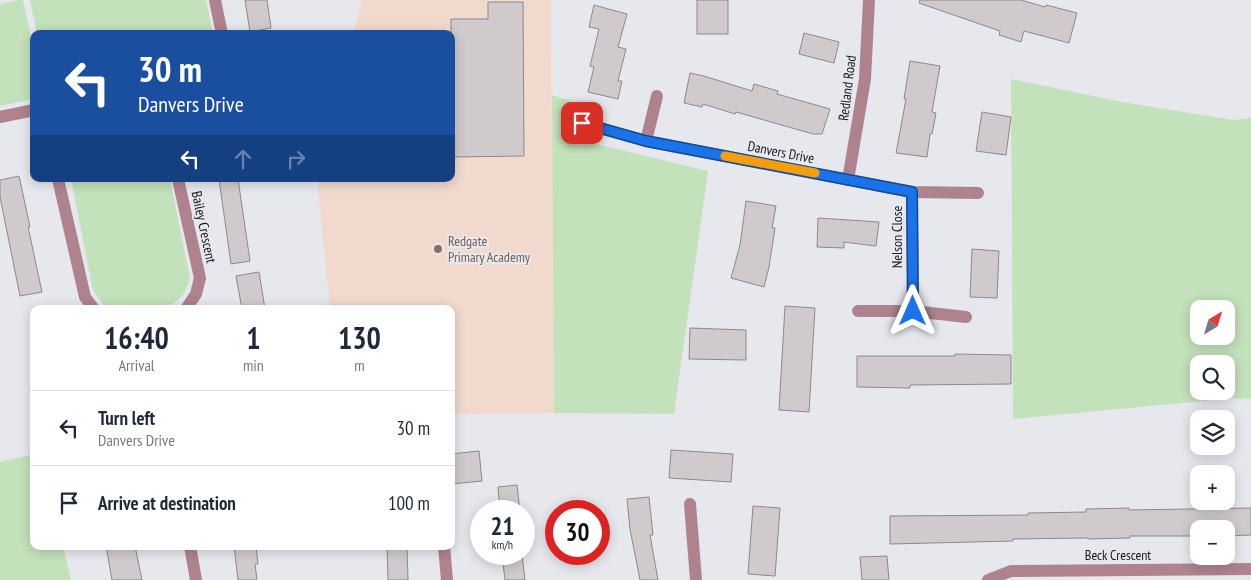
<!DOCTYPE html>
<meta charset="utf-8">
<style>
body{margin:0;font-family:"PT Sans Narrow",sans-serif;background:#f6f6f7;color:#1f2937;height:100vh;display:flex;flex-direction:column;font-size:19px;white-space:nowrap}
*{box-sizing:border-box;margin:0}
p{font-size:16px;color:#747a83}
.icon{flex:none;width:28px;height:28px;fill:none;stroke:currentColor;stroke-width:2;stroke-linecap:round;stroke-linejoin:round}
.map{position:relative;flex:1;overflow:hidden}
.side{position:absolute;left:30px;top:305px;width:425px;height:245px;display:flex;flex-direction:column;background:#fff;border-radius:10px;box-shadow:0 2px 12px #0003}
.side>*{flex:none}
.banner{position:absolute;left:30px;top:30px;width:425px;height:152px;border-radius:10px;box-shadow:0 2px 12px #0003;background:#1a4fa0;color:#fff;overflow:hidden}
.needle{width:32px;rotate:38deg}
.controls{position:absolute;left:1190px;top:300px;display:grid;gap:10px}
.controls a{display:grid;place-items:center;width:45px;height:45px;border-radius:10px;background:#fff;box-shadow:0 2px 12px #0003;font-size:25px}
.speed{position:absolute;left:470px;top:500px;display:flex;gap:10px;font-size:25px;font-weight:700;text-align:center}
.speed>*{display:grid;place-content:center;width:65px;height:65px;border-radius:50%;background:#fff;box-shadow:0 2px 12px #0003;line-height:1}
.speed small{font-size:12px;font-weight:400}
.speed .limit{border:8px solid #d22;background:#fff;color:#111}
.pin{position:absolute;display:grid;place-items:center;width:42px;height:42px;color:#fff;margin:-21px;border-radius:10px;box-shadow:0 2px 8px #0006}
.me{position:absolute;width:55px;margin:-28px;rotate:0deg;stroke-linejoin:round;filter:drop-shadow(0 0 4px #0008)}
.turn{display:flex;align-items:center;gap:18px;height:105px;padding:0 25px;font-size:22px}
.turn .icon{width:65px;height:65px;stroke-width:2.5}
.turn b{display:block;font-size:35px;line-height:42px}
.lanes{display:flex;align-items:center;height:48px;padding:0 25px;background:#0003;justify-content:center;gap:25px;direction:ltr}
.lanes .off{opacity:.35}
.eta{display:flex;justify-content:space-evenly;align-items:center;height:85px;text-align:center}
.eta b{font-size:30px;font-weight:800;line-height:35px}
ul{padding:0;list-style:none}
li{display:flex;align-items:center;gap:15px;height:75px;padding:0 25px;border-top:1px solid #e0e1e3}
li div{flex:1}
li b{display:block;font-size:19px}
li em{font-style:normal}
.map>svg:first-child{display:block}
.education{fill:#f1d9ce}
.green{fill:#c3e1ba;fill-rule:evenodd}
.building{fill:#d0cacd;stroke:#8d888b}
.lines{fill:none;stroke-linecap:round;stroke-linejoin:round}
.street{stroke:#ae838e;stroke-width:12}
.route-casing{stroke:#114b97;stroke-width:12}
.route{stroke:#1a73e8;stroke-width:9}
.slow{stroke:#f59e0b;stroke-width:9}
.education-dot{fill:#8d6e63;stroke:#e6e8ee;stroke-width:2}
.labels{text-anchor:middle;stroke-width:4;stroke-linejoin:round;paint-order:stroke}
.street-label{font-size:14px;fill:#17181a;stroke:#e6e8ee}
.education-label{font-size:14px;fill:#785e54;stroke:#e6e8ee;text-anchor:start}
</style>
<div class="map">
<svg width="1251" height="580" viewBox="0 0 1251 580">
<rect width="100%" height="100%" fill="#e6e8ee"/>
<path class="education" d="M362,0H551L554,413L451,414V309H330L318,190L319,179H451V34H353Z"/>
<g class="green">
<path d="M19,0H23L34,51V99L0,106V4Z"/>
<path d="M30,0H206L213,34H37Z"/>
<path d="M1011,79L1122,102L1233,120L1251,118V399L1234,398L1013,419ZM1199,309H1226V336H1199ZM1199,364H1226V391H1199Z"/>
<path d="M552,95L571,101L563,136L708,171L674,414L554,413Z"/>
<path d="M71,179H170L190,278C188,283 187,289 184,293C171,315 130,309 107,309L93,291Z"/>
<path d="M34,454V546H63L71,580H0V462Z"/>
</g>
<g class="building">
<path d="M245,0H267L271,28L250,32Z"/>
<rect x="697" y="0" width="31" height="34"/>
<path d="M920,0H1021L1045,7L1046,5L1077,13L1069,43L1024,31L1021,42L999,35L1000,31L919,3Z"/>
<path d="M488,2H523L524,156L451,157V19H488Z"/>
<path d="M594,5L627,14L618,47L626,49L618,81H622L618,99L588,92L594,67L590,66L599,29L589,27Z"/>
<path d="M804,33L839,42L834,63L799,54Z"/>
<path d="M910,61L940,66L932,112L936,113L932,134H930L927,157L896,153L906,99H904Z"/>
<path d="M690,73L704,76L752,91L754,84L778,91L777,94L830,109L822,134H813L736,112L735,114L703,104L702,107L684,103Z"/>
<path d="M982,112L1011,117L1006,155L976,151Z"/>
<path d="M19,176L30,227H28L42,292L20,296L0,197V180Z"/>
<path d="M219,179H238L250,261L231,264Z"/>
<path d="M746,201L776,206L772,228H775L769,267L764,287L731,278L740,245Z"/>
<path d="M818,218L879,222L876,246L844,242V248L817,247Z"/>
<path d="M972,249L999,251L997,298L970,297Z"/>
<path d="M259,272L265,309H242L236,276Z"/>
<path d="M785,306L815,308L809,412L779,410Z"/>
<path d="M690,328L746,330V360L689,359Z"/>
<path d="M955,354L1011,355V384L910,385V388L857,387V356H955Z"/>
<path d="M671,450L733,454L731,482L669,478Z"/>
<path d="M479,451L482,481L451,484V454Z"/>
<path d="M517,485L520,511H500L498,487Z"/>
<path d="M649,497L653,535H650L658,580H640L630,529L627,499Z"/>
<path d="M753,506L780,508L775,576L748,574Z"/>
<path d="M1129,508V510L1251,508V535L1226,536V529H1199V536H1130V538L1088,539V538L1013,539V541L890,544V516L1028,515V513L1086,512V509Z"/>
<path d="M106,546H135L142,580H112Z"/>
<path d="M234,546H256L258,564H255L257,580H238Z"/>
<path d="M387,546H407L408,580H388Z"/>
<path d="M511,554H522L525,580H505L502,555Z"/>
<path d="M887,556L889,580H862L860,557Z"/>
</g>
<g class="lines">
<g class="street">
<path d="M215,0L222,34"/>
<path d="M0,117L34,110"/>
<path d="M582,123L646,141L912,192L978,193"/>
<path d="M646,141L657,96"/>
<path d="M58,179L85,297L94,309"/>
<path d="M178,179L200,278L196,294L186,309"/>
<path d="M848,180L865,79L869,0"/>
<path d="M912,192L913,311"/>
<path d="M858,311H913L966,317"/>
<path d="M690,504L696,580"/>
<path d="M190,546L196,580"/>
<path d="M444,546L447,580"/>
<path d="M988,580L1011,571L1251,569"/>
</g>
</g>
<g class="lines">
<g class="route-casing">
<path id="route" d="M582,123L646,141L912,192L913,311"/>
</g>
<use href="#route" class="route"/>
<path class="slow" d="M725,156L815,173"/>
</g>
<circle class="education-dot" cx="438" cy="249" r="5"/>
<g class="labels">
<g class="street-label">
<text transform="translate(847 88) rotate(-83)" y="5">Redland Road</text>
<text transform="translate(781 152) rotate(11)" y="5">Danvers Drive</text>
<text transform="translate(204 227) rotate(78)" y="5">Bailey Crescent</text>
<text transform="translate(897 237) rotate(-90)" y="5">Nelson Close</text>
<text x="1118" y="560">Beck Crescent</text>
</g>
<g class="education-label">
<text x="448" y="246">Redgate<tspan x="448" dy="16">Primary Academy</tspan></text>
</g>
</g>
</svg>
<div class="controls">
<a><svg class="needle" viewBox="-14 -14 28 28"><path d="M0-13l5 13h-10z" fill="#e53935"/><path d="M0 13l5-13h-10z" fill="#747a83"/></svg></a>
<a><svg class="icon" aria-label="search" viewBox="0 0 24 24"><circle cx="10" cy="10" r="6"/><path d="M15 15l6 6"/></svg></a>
<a><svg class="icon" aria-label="layers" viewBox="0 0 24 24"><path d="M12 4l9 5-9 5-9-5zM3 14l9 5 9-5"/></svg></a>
<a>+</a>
<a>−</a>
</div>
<div class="speed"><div>21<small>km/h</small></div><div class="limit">30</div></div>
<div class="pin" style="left:582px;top:123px;background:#d93025"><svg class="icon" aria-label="arrive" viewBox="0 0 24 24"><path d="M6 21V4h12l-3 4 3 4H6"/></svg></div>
<svg class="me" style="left:913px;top:311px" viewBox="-20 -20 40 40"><path d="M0-17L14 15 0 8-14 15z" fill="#1a73e8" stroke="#fff" stroke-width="4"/></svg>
<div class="banner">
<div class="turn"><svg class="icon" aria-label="left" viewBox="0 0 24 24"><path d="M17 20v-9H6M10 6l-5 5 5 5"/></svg><div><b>30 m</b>Danvers Drive</div></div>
<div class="lanes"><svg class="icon" aria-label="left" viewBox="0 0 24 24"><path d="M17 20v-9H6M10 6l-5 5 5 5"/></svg><svg class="icon off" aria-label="ahead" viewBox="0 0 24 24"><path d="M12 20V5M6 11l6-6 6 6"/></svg><svg class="icon off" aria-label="right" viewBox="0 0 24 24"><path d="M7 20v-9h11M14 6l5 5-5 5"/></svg></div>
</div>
<section class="side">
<div class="eta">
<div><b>16:40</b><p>Arrival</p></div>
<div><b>1</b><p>min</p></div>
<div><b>130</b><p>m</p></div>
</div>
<ul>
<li><svg class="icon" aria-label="left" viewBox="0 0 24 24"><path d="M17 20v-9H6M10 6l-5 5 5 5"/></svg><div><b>Turn left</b><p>Danvers Drive</p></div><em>30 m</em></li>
<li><svg class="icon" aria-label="arrive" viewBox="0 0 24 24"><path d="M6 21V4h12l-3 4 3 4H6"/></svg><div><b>Arrive at destination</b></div><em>100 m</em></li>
</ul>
</section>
</div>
